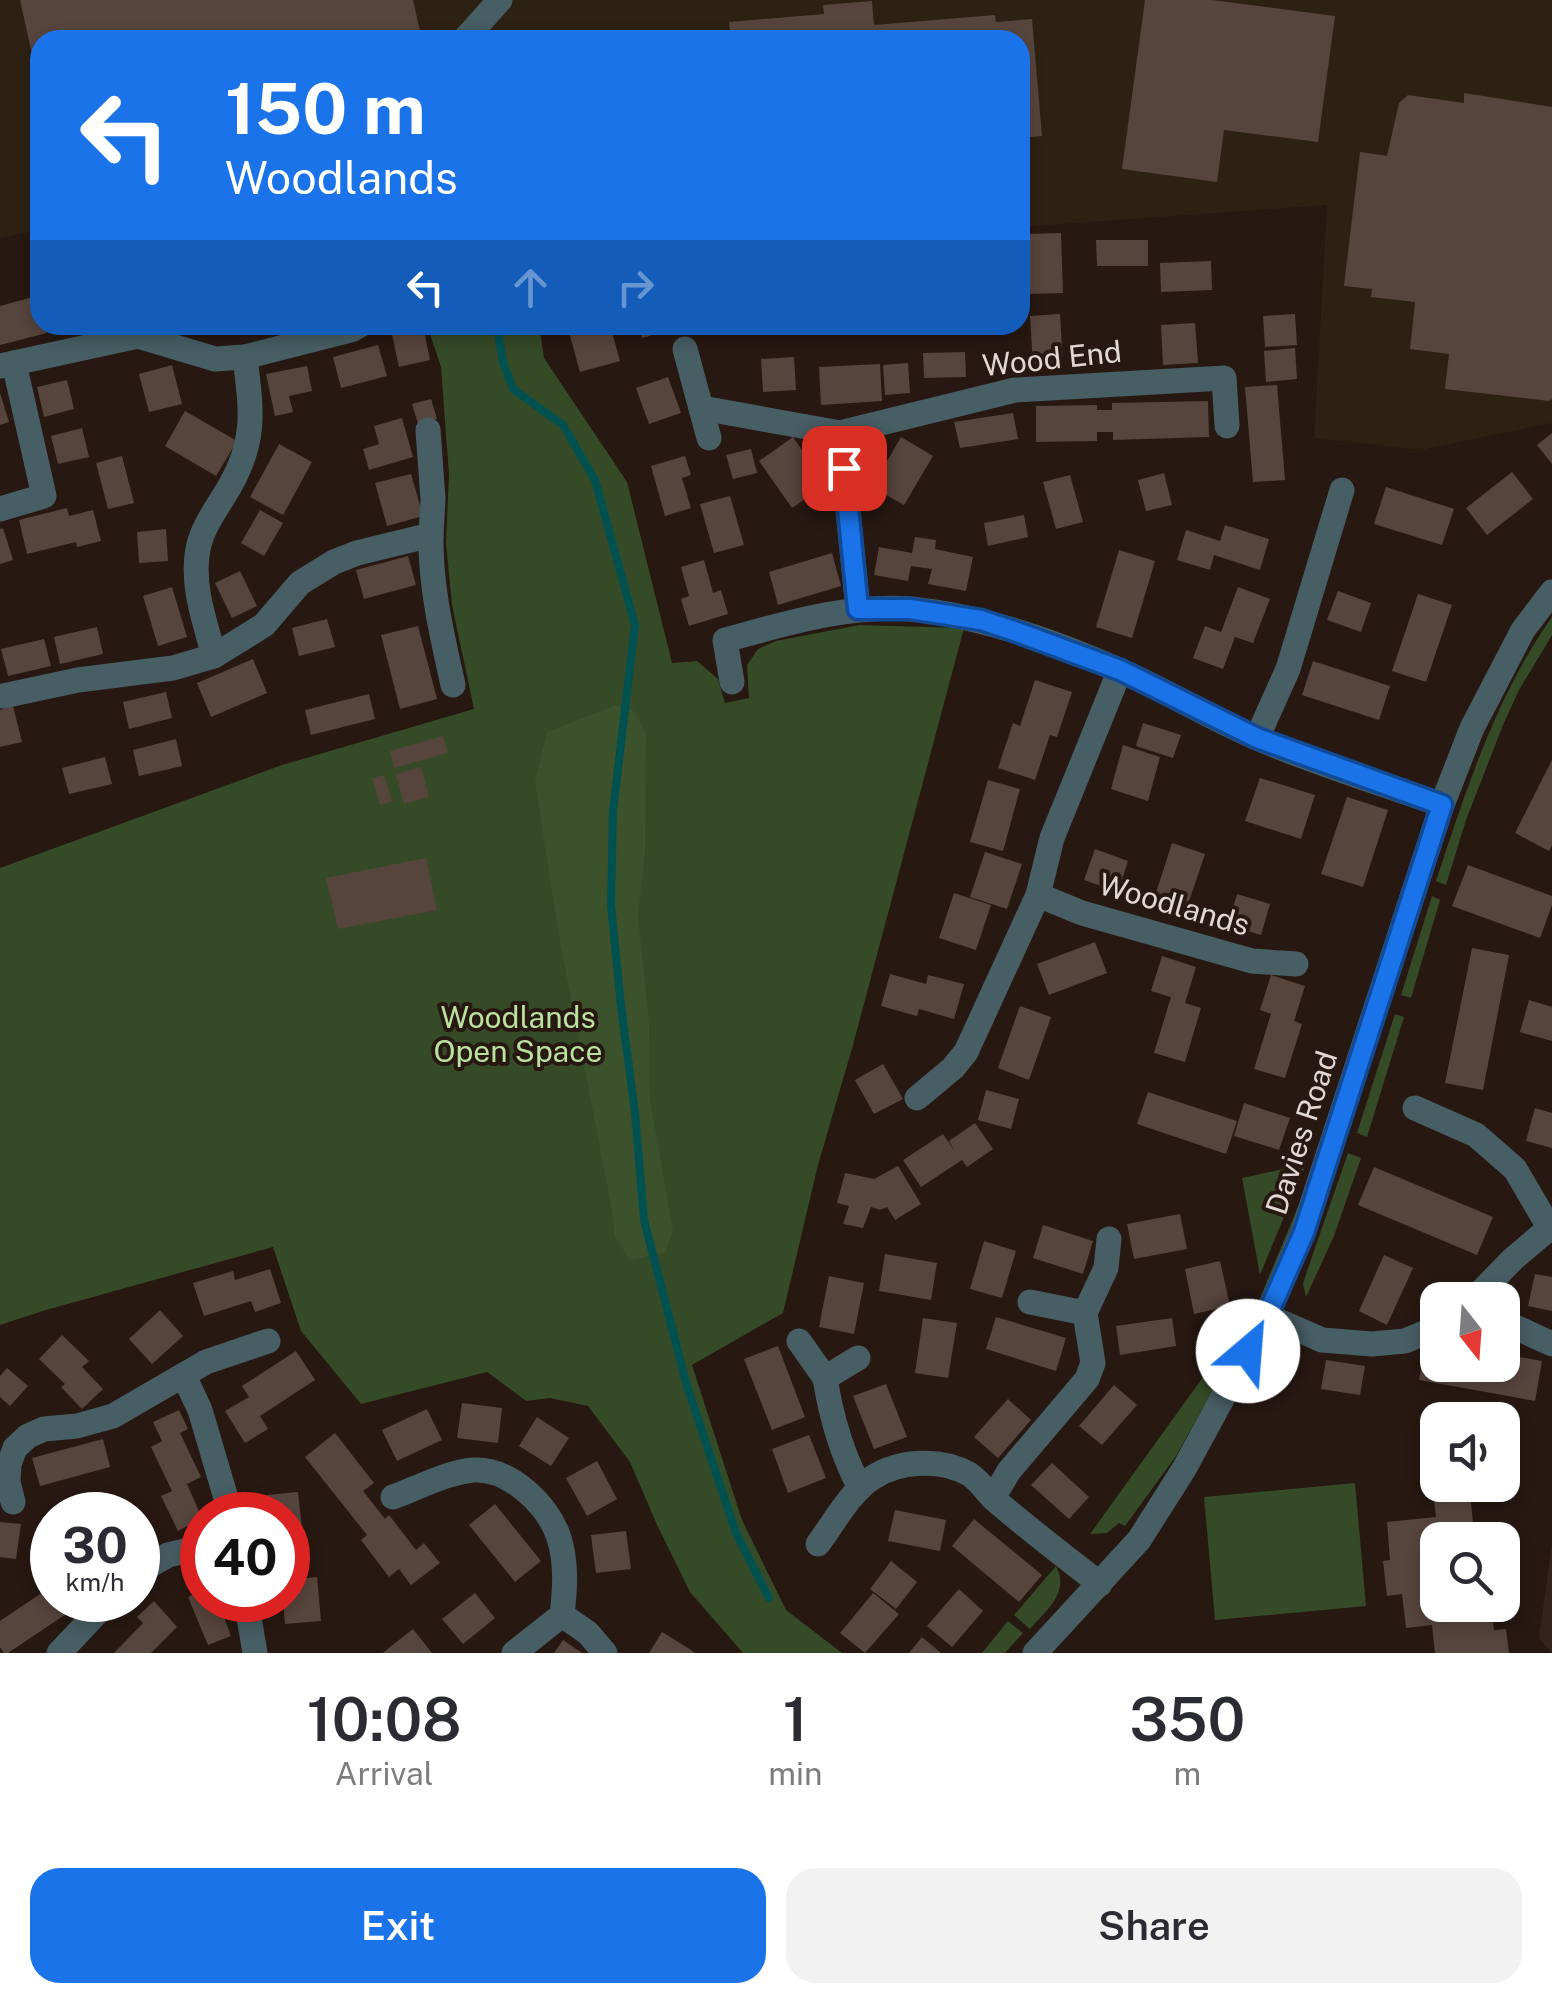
<!DOCTYPE html>
<style>
body{margin:0;font-family:"Public Sans",sans-serif;background:#f2f2f3;color:#2b2b33;height:100vh;display:flex;flex-direction:column;font-size:38px;white-space:nowrap}
*{box-sizing:border-box;margin:0}
p{font-size:32px;color:#7c7c81}
.icon{flex:none;width:55px;height:55px;fill:none;stroke:currentColor;stroke-width:2;stroke-linecap:round;stroke-linejoin:round}
.map{position:relative;height:1653px;overflow:hidden}
.side{display:flex;flex-direction:column;background:#fff;flex:1}
.side>*{flex:none}
.banner{position:absolute;left:30px;top:30px;width:1000px;height:305px;border-radius:30px;box-shadow:0 5px 15px #0003;background:#1a73e8;color:#fff;overflow:hidden}
.needle{width:65px;rotate:163deg}
.tools{position:absolute;left:1420px;top:1282px;display:grid;gap:20px}
.tools a{display:grid;place-items:center;width:100px;height:100px;border-radius:20px;background:#fff;box-shadow:0 5px 15px #0003;font-size:50px}
.speed{position:absolute;left:30px;top:1492px;display:flex;gap:20px;font-size:50px;font-weight:700;text-align:center}
.speed>*{display:grid;place-content:center;width:130px;height:130px;border-radius:50%;background:#fff;box-shadow:0 5px 15px #0003;line-height:1}
.speed small{font-size:25px;font-weight:400}
.speed .limit{border:15px solid #d22;background:#fff;color:#111}
.pin{position:absolute;display:grid;place-items:center;width:85px;height:85px;color:#fff;margin:-42px;border-radius:20px;box-shadow:0 5px 15px #0006}
.me{position:absolute;width:110px;margin:-55px;rotate:27deg;stroke-linejoin:round;filter:drop-shadow(0 0 8px #0008)}
.turn{display:flex;align-items:center;gap:35px;height:210px;padding:0 30px;font-size:45px}
.turn .icon{width:130px;height:130px;stroke-width:2.5}
.turn b{display:block;font-size:70px;line-height:85px}
.lanes{display:flex;align-items:center;height:95px;padding:0 30px;background:#0003;justify-content:center;gap:50px;direction:ltr}
.lanes .off{opacity:.35}
.eta{display:flex;justify-content:space-evenly;align-items:center;height:170px;text-align:center}
.eta b{font-size:60px;font-weight:600;line-height:70px}
.button{display:flex;gap:20px;margin-top:auto;padding:20px 30px}
.button a{flex:1;height:115px;border-radius:30px;background:#1a73e8;color:#fff;font-size:40px;font-weight:600;line-height:115px;text-align:center}
.button a+a{background:#f2f2f3;color:#2b2b33}
.map>svg:first-child{display:block}
.commercial{fill:#2d2113}
.education{fill:#33231b}
.green{fill:#354a27}
.forest{fill:#3b522c}
.lines{fill:none;stroke-linecap:round;stroke-linejoin:round}
.stream{stroke:#025151;stroke-width:8}
.building{fill:#56453d}
.minor{stroke:#475e64;stroke-width:25}
.route-casing{stroke:#114b97;stroke-width:25}
.route{stroke:#1a73e8;stroke-width:18}
.labels{text-anchor:middle;stroke-width:8;stroke-linejoin:round;paint-order:stroke}
.street-label{font-size:30px;fill:#e2d8d3;stroke:#271811}
.park-label{font-size:30px;fill:#b9e1a0;stroke:#271811}
</style>
<div class="map">
<svg width="1552" height="1653" viewBox="0 0 1552 1653">
<rect width="100%" height="100%" fill="#271811"/>
<path class="commercial" d="M0,0H1552V423L1421,450L1314,438L1327,205L1020,227V40H40V230L0,238Z"/>
<path class="education" d="M1552,1544V1653L1539,1638Z"/>
<g class="green">
<path d="M427,325H539L544,358L627,482L672,663L697,661L718,679L725,703L749,698L747,665L758,649L776,641L859,625L964,628L853,1045L818,1165L783,1313L692,1365L742,1520L786,1610L842,1653H743L690,1592L658,1527L630,1462L588,1406L550,1398L526,1401L487,1372L361,1404L301,1331L273,1247L46,1310L0,1325V868L282,765L474,709L452,605L446,543L449,474L441,367Z"/>
<path d="M1552,617V635L1519,690L1503,725L1466,820L1446,885L1436,881C1466,790 1496,696 1552,617Z"/>
<path d="M1432,896L1440,900L1411,998L1401,995Z"/>
<path d="M1395,1014L1404,1017L1367,1137L1357,1133Z"/>
<path d="M1322,1149L1263,1300L1176,1456L1125,1526L1119,1523L1107,1533L1090,1534L1260,1298Z"/>
<path d="M1348,1153L1361,1158L1334,1236L1306,1297L1303,1284L1306,1274Z"/>
<path d="M1306,1164L1260,1275L1242,1178Z"/>
<path d="M1355,1483L1366,1606L1215,1620L1204,1497Z"/>
<path d="M1056,1566C1070,1592 1047,1610 1030,1629L1014,1615Z"/>
<path d="M1008,1621L1023,1633L1005,1653H982Z"/>
</g>
<path class="forest" d="M616,705L633,710L646,732L645,855L638,915L649,1022L650,1100L673,1230L666,1252L629,1260L615,1236L610,1200L558,931L535,781L547,732Z"/>
<g class="lines">
<path class="stream" d="M497,325L503,362L513,389L563,425L595,480L635,625L613,811L611,905L621,1006L635,1113L644,1220L687,1386L736,1533L769,1598"/>
</g>
<g class="building">
<path d="M20,0H413L422,40H40L38,81Z"/>
<path d="M1145,0H1212L1335,16L1318,142L1224,130L1217,182L1122,169Z"/>
<path d="M872,1L874,25L995,15L996,22L1032,19L1042,136L1020,138V40H714V37L731,36L729,22L824,14L823,5Z"/>
<path d="M1464,93L1552,107V399L1549,401L1445,389L1449,354L1410,349L1415,302L1371,297L1372,289L1344,286L1360,152L1387,156L1399,103L1408,95L1464,103Z"/>
<path d="M1061,233L1063,293L1027,294L1025,234Z"/>
<path d="M1096,240H1148V266H1097Z"/>
<path d="M1211,261L1212,290L1161,292L1160,263Z"/>
<path d="M37,296L40,325H45L47,333L0,345V306Z"/>
<path d="M1060,314L1063,363L1033,365L1030,316Z"/>
<path d="M1295,314L1297,345L1265,347L1263,316Z"/>
<path d="M1195,323L1198,363L1163,365L1161,325Z"/>
<path d="M186,325H233V326L214,331L213,326L188,332Z"/>
<path d="M412,325H423L430,360L399,367L391,330Z"/>
<path d="M567,325H610L620,361L580,372Z"/>
<path d="M639,325H683V326L642,338Z"/>
<path d="M378,345L387,376L341,388L333,357Z"/>
<path d="M1295,348L1297,379L1266,382L1264,351Z"/>
<path d="M965,352L966,377L924,378L923,353Z"/>
<path d="M794,357L796,390L763,392L761,359Z"/>
<path d="M908,363L910,393L885,395L883,365Z"/>
<path d="M880,364L882,401L821,405L819,367Z"/>
<path d="M172,365L182,404L149,412L139,374Z"/>
<path d="M307,366L312,391L289,396L293,412L275,416L266,374Z"/>
<path d="M668,377L681,413L649,424L636,388Z"/>
<path d="M67,380L74,409L44,417L37,387Z"/>
<path d="M1277,385L1285,480L1253,482L1245,387Z"/>
<path d="M0,393L9,422L0,425Z"/>
<path d="M431,399L437,419L418,424L412,404Z"/>
<path d="M1208,401L1209,437L1113,440V432H1097V441L1036,442V406L1097,405V410H1112V403Z"/>
<path d="M185,411L237,441L216,476L165,446Z"/>
<path d="M1013,413L1018,439L960,448L954,422Z"/>
<path d="M402,418L413,457L369,470L363,449L379,444L374,426Z"/>
<path d="M82,428L89,457L58,464L51,436Z"/>
<path d="M1552,433V464L1537,445Z"/>
<path d="M793,437L826,485L792,508L759,461Z"/>
<path d="M901,437L933,456L904,505L872,487Z"/>
<path d="M279,444L312,462L283,515L250,497Z"/>
<path d="M751,449L757,473L733,479L726,455Z"/>
<path d="M122,456L134,503L108,509L96,463Z"/>
<path d="M685,456L691,475L682,478L691,508L665,516L651,466Z"/>
<path d="M1512,472L1533,499L1487,535L1466,508Z"/>
<path d="M1164,473L1172,505L1146,511L1138,480Z"/>
<path d="M411,474L423,516L387,526L375,483Z"/>
<path d="M1070,475L1083,522L1056,529L1043,482Z"/>
<path d="M1386,487L1454,509L1442,545L1374,524Z"/>
<path d="M730,496L744,545L714,553L700,504Z"/>
<path d="M67,508L69,516L93,510L101,541L77,547L76,542L27,554L19,520Z"/>
<path d="M260,510L283,523L264,556L241,543Z"/>
<path d="M1024,515L1028,537L988,546L984,523Z"/>
<path d="M1225,525L1269,539L1260,570L1214,555L1210,570L1177,560L1186,530L1220,541Z"/>
<path d="M3,528L13,560L0,564V529Z"/>
<path d="M166,529L168,561L139,563L137,532Z"/>
<path d="M915,537L936,540L935,549L973,557L966,591L928,584L932,569L911,566L908,581L874,575L879,547L912,553Z"/>
<path d="M1119,550L1155,561L1132,638L1096,627Z"/>
<path d="M832,553L841,586L778,605L769,572Z"/>
<path d="M408,556L416,585L364,599L356,570Z"/>
<path d="M704,560L713,593L721,590L728,614L689,626L681,599L689,596L681,567Z"/>
<path d="M240,571L257,606L232,618L215,583Z"/>
<path d="M172,587L187,637L158,646L143,596Z"/>
<path d="M1238,587L1270,599L1253,643L1235,637L1223,669L1193,658L1205,626L1221,632Z"/>
<path d="M1338,591L1371,603L1361,632L1327,620Z"/>
<path d="M1418,594L1452,605L1426,682L1392,671Z"/>
<path d="M327,619L335,647L299,656L292,628Z"/>
<path d="M418,626L437,699L400,709L381,635Z"/>
<path d="M97,627L103,654L60,664L54,637Z"/>
<path d="M44,639L51,666L8,676L1,649Z"/>
<path d="M253,659L267,693L211,717L197,683Z"/>
<path d="M1313,661L1390,686L1379,720L1302,695Z"/>
<path d="M1035,680L1072,692L1057,737L1050,735L1035,780L998,768L1013,723L1020,726Z"/>
<path d="M166,692L172,718L129,729L123,702Z"/>
<path d="M369,694L375,719L311,735L305,710Z"/>
<path d="M13,706L22,742L0,747V710Z"/>
<path d="M1143,723L1181,735L1173,758L1136,746Z"/>
<path d="M443,736L448,753L394,768L390,751Z"/>
<path d="M176,739L182,766L139,776L133,750Z"/>
<path d="M1123,745L1160,757L1148,801L1111,789Z"/>
<path d="M105,757L112,784L69,794L62,768Z"/>
<path d="M1552,760V845L1549,851L1515,833Z"/>
<path d="M421,767L429,797L404,804L396,774Z"/>
<path d="M384,775L392,802L380,805L372,778Z"/>
<path d="M1260,778L1315,795L1301,839L1245,821Z"/>
<path d="M988,780L1020,789L1003,851L970,842Z"/>
<path d="M1347,797L1388,810L1363,887L1321,874Z"/>
<path d="M1172,843L1205,854L1184,916L1152,905Z"/>
<path d="M1095,849L1128,861L1118,892L1084,880Z"/>
<path d="M985,852L1022,864L1007,909L970,897Z"/>
<path d="M426,858L437,910L338,929L326,878Z"/>
<path d="M1468,865L1552,896V905L1540,938L1452,906Z"/>
<path d="M954,893L991,905L976,950L939,938Z"/>
<path d="M1237,894L1270,904L1261,935L1228,925Z"/>
<path d="M1095,942L1107,973L1049,995L1037,964Z"/>
<path d="M1472,948L1509,955L1483,1090L1445,1083Z"/>
<path d="M1162,956L1196,967L1185,1003L1201,1008L1185,1062L1154,1053L1171,997L1151,991Z"/>
<path d="M890,974L926,984L928,975L964,984L954,1019L919,1009L917,1016L881,1006Z"/>
<path d="M1271,975L1305,986L1294,1021L1302,1024L1285,1078L1254,1069L1271,1014L1260,1010Z"/>
<path d="M1529,1000L1552,1007V1041L1520,1032Z"/>
<path d="M1020,1006L1051,1017L1029,1080L998,1068Z"/>
<path d="M883,1064L903,1099L874,1114L855,1080Z"/>
<path d="M986,1090L1019,1099L1011,1129L978,1120Z"/>
<path d="M1148,1092L1237,1121L1226,1154L1137,1124Z"/>
<path d="M1244,1103L1290,1118L1279,1150L1234,1136Z"/>
<path d="M1535,1108L1552,1113V1148L1526,1141Z"/>
<path d="M975,1123L993,1149L967,1167L962,1160L921,1187L903,1160L943,1134L955,1152L949,1141Z"/>
<path d="M898,1166L921,1204L895,1220L887,1207L880,1210L871,1207L863,1228L843,1224L849,1206L837,1203L845,1173L874,1179Z"/>
<path d="M1374,1167L1493,1217L1477,1255L1358,1205Z"/>
<path d="M1180,1214L1187,1249L1134,1259L1127,1224Z"/>
<path d="M1043,1225L1093,1241L1083,1274L1033,1258Z"/>
<path d="M984,1241L1016,1251L1002,1298L970,1289Z"/>
<path d="M885,1254L937,1263L931,1300L879,1291Z"/>
<path d="M1384,1255L1413,1268L1387,1325L1359,1311Z"/>
<path d="M1220,1261L1230,1306L1194,1314L1185,1269Z"/>
<path d="M270,1269L281,1303L255,1312L251,1301L204,1316L193,1283L233,1271L235,1280Z"/>
<path d="M1535,1274L1552,1277V1311L1528,1306Z"/>
<path d="M829,1276L864,1283L854,1334L819,1327Z"/>
<path d="M160,1310L183,1336L152,1364L129,1339Z"/>
<path d="M996,1317L1066,1338L1056,1371L986,1349Z"/>
<path d="M923,1318L957,1323L948,1378L915,1373Z"/>
<path d="M1172,1318L1176,1346L1120,1355L1116,1326Z"/>
<path d="M62,1335L89,1361L82,1367L103,1389L82,1409L61,1387L65,1384L39,1359Z"/>
<path d="M1426,1340L1438,1342V1365H1502V1354L1542,1361L1535,1401L1419,1380Z"/>
<path d="M778,1346L805,1417L772,1430L744,1359Z"/>
<path d="M296,1351L315,1380L260,1416L268,1429L245,1443L225,1411L249,1397L242,1386Z"/>
<path d="M1326,1360L1365,1366L1360,1395L1321,1389Z"/>
<path d="M7,1368L28,1386L10,1406L0,1397V1376Z"/>
<path d="M886,1384L907,1437L874,1449L853,1396Z"/>
<path d="M1114,1385L1137,1405L1102,1445L1079,1426Z"/>
<path d="M1008,1399L1031,1420L998,1458L974,1437Z"/>
<path d="M462,1403L502,1408L498,1443L457,1438Z"/>
<path d="M427,1409L442,1440L397,1461L382,1430Z"/>
<path d="M179,1410L188,1429L180,1433L201,1477L187,1484L202,1518L178,1531L161,1496L172,1491L151,1447L162,1441L153,1422Z"/>
<path d="M537,1417L569,1438L551,1466L519,1446Z"/>
<path d="M335,1433L374,1483L363,1491L385,1519L389,1515L416,1550L424,1543L440,1563L411,1585L399,1569L389,1577L361,1540L367,1535L305,1457Z"/>
<path d="M809,1435L826,1478L788,1493L772,1449Z"/>
<path d="M103,1439L110,1467L40,1486L32,1458Z"/>
<path d="M597,1461L617,1499L587,1516L566,1478Z"/>
<path d="M1052,1463L1089,1497L1069,1519L1031,1485Z"/>
<path d="M298,1492L304,1547L288,1549V1515H269L267,1495Z"/>
<path d="M1470,1495L1475,1540H1438V1605H1491L1494,1630L1506,1629L1509,1653H1435L1432,1625L1406,1628L1402,1594L1387,1596L1383,1561L1390,1560L1387,1522L1436,1517L1434,1499Z"/>
<path d="M495,1504L541,1561L515,1582L469,1525Z"/>
<path d="M895,1510L946,1520L940,1551L888,1541Z"/>
<path d="M974,1519L1042,1575L1019,1602L952,1546Z"/>
<path d="M0,1522L21,1524L16,1559L0,1557Z"/>
<path d="M626,1531L631,1569L596,1573L591,1535Z"/>
<path d="M891,1561L917,1582L896,1609L870,1589Z"/>
<path d="M317,1577L321,1621L285,1624L283,1600H288V1580Z"/>
<path d="M52,1586V1600H61L69,1612L8,1653H4L0,1647V1621Z"/>
<path d="M959,1589L983,1611L952,1647L927,1626Z"/>
<path d="M202,1591V1600H222L226,1610L222,1612L231,1636L208,1645L188,1597Z"/>
<path d="M475,1593L495,1618L463,1644L442,1619Z"/>
<path d="M873,1593L899,1614L865,1653L840,1633Z"/>
<path d="M154,1601L177,1627L151,1653H114L143,1623L137,1617Z"/>
<path d="M413,1629L432,1653H383L390,1647Z"/>
<path d="M662,1632L688,1648L695,1653H649Z"/>
<path d="M922,1637L941,1653H909Z"/>
<path d="M563,1640L582,1653H554Z"/>
</g>
<g class="lines">
<g class="minor">
<path d="M464,40L500,0"/>
<path d="M685,349L709,438"/>
<path d="M0,366L138,336L215,359L245,357L351,330L360,325"/>
<path d="M702,408L840,433L1015,390L1224,378L1227,426"/>
<path d="M428,430L433,499L431,535"/>
<path d="M840,433L858,609"/>
<path d="M0,509L44,496L14,363"/>
<path d="M214,656C205,622 191,585 198,549C202,527 219,505 230,486C257,438 251,409 245,357"/>
<path d="M732,682L725,640C785,624 848,604 911,609C983,616 1055,642 1121,671C1167,691 1210,718 1257,738C1317,764 1381,783 1442,805"/>
<path d="M3,696L78,680L173,668L214,656L264,625L300,583L334,562L357,553L431,535C430,585 442,635 453,685"/>
<path d="M1257,738L1288,669L1342,490"/>
<path d="M1038,895L1082,913L1252,961L1296,964"/>
<path d="M917,1098L953,1068L966,1052L1038,895L1052,838L1120,670"/>
<path d="M1415,1108L1476,1135L1515,1169L1549,1227"/>
<path d="M1473,1300L1513,1259L1552,1226"/>
<path d="M1030,1302L1085,1313"/>
<path d="M1267,1316L1322,1340L1372,1344L1405,1341L1438,1327"/>
<path d="M1502,1321L1552,1344"/>
<path d="M799,1341L825,1378"/>
<path d="M858,1358L825,1378C831,1416 842,1454 860,1488"/>
<path d="M184,1376L200,1410L231,1515"/>
<path d="M393,1497C418,1488 447,1472 474,1470C510,1468 549,1506 559,1538C567,1564 565,1589 562,1615L514,1653"/>
<path d="M993,1498L1009,1471L1087,1379L1093,1363L1085,1313L1106,1268L1109,1239"/>
<path d="M13,1502L8,1482L9,1464L15,1448L28,1436L44,1429L77,1426L113,1416L206,1362L268,1341"/>
<path d="M818,1544C833,1524 851,1491 872,1478C899,1460 941,1458 969,1474C979,1480 987,1493 996,1501C1030,1530 1065,1557 1100,1584"/>
<path d="M138,1572L168,1555L202,1547"/>
<path d="M246,1600L255,1653"/>
<path d="M562,1615L588,1633L605,1653"/>
<path d="M59,1653L109,1600"/>
<path d="M1035,1653L1139,1540L1184,1469L1267,1316L1303,1232L1442,805L1472,728L1523,630L1552,592"/>
</g>
</g>
<g class="lines">
<g class="route-casing">
<path id="route" d="M844,468L858,609H910L981,620L1017,632L1120,670L1257,738L1442,805L1304,1232L1267,1316L1248,1351"/>
</g>
<use href="#route" class="route"/>
</g>
<g class="labels">
<g class="street-label">
<text transform="translate(1052 359) rotate(-6)" y="10">Wood End</text>
<text transform="translate(1174 905) rotate(16)" y="10">Woodlands</text>
<text transform="translate(1302 1133) rotate(-72)" y="10">Davies Road</text>
</g>
<g class="park-label">
<text x="518" y="1028">Woodlands<tspan x="518" dy="34">Open Space</tspan></text>
</g>
</g>
</svg>
<div class="tools">
<a><svg class="needle" viewBox="-14 -14 28 28"><path d="M0-13l5 13h-10z" fill="#e53935"/><path d="M0 13l5-13h-10z" fill="#7c7c81"/></svg></a>
<a><svg class="icon" aria-label="sound" viewBox="0 0 24 24"><path d="M4 9h4l5-4v14l-5-4H4zM17 9q2 3 0 6"/></svg></a>
<a><svg class="icon" aria-label="search" viewBox="0 0 24 24"><circle cx="10" cy="10" r="6"/><path d="M15 15l6 6"/></svg></a>
</div>
<div class="speed"><div>30<small>km/h</small></div><div class="limit">40</div></div>
<div class="pin" style="left:844px;top:468px;background:#d93025"><svg class="icon" aria-label="arrive" viewBox="0 0 24 24"><path d="M6 21V4h12l-3 4 3 4H6"/></svg></div>
<svg class="me" style="left:1248px;top:1351px" viewBox="-20 -20 40 40"><circle r="19" fill="#fff"/><path d="M0-13L10 11 0 6-10 11z" fill="#1a73e8"/></svg>
<div class="banner">
<div class="turn"><svg class="icon" aria-label="left" viewBox="0 0 24 24"><path d="M17 20v-9H6M10 6l-5 5 5 5"/></svg><div><b>150 m</b>Woodlands</div></div>
<div class="lanes"><svg class="icon" aria-label="left" viewBox="0 0 24 24"><path d="M17 20v-9H6M10 6l-5 5 5 5"/></svg><svg class="icon off" aria-label="ahead" viewBox="0 0 24 24"><path d="M12 20V5M6 11l6-6 6 6"/></svg><svg class="icon off" aria-label="right" viewBox="0 0 24 24"><path d="M7 20v-9h11M14 6l5 5-5 5"/></svg></div>
</div>
</div>
<section class="side">
<div class="eta">
<div><b>10:08</b><p>Arrival</p></div>
<div><b>1</b><p>min</p></div>
<div><b>350</b><p>m</p></div>
</div>
<div class="button"><a>Exit</a><a>Share</a></div>
</section>
